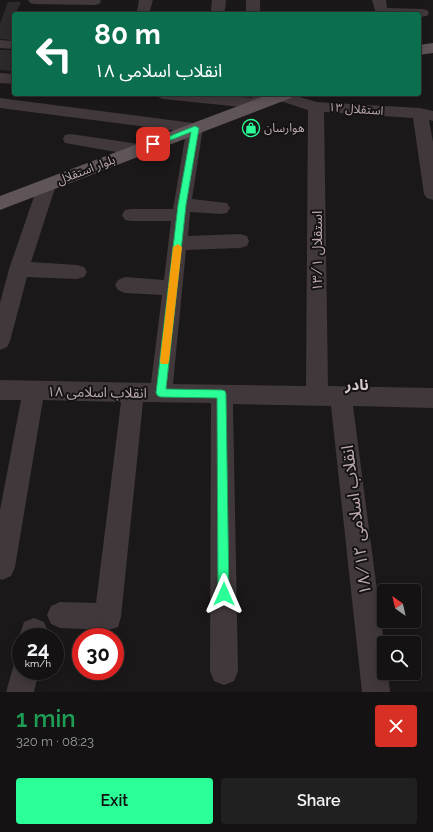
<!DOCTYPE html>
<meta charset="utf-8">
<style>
body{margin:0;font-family:Raleway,"Noto Sans Arabic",sans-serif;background:#212020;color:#f1f3f6;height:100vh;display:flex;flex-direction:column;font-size:15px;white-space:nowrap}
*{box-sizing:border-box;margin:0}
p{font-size:13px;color:#9d9e9f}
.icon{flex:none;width:22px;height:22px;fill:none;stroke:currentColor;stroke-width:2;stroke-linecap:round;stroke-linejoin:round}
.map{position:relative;height:692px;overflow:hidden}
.drawer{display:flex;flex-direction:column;background:#141212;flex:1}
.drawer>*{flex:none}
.top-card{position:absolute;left:12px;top:12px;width:409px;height:84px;border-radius:4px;box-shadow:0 2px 10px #0003,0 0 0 1px #333232;background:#0b6e4f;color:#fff;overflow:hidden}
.needle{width:26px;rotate:326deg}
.controls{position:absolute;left:377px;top:584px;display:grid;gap:8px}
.controls a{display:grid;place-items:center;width:44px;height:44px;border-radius:4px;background:#141212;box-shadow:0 2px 10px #0003,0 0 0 1px #333232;font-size:20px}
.speed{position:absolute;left:12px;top:628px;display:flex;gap:8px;font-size:20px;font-weight:700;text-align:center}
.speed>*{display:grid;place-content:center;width:52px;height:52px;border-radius:50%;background:#141212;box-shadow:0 2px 10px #0003,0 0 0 1px #333232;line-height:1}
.speed small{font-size:10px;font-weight:400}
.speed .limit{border:6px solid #d22;background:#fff;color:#111}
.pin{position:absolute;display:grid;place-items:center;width:34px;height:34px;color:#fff;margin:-17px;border-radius:8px;box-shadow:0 2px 6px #0006}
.me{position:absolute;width:44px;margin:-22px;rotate:0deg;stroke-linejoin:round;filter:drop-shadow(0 0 3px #0008)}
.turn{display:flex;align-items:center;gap:14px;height:84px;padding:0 16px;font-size:18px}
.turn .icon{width:52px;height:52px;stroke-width:2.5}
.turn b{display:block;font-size:28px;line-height:34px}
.round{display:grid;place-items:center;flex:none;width:42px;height:42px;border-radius:4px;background:#212020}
.head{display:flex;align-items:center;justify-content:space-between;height:68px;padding:0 16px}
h1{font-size:24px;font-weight:600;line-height:30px;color:#1e9e55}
.action{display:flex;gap:8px;margin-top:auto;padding:8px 16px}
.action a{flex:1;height:46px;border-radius:4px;background:#2bff97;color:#111;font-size:16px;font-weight:600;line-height:46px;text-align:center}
.action a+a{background:#212020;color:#f1f3f6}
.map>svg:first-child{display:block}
.building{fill:#2e2a2b}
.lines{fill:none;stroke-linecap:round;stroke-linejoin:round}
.minor{fill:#40383a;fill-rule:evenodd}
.major{fill:#5f5458;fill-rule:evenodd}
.route{fill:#2bff97;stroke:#1ca662}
.slow{fill:#f59e0b}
.labels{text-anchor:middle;stroke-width:4;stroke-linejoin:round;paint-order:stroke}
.far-street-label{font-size:12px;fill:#bba8b1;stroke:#151313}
.far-poi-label{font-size:12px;fill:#bba8b1;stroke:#151313;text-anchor:start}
.street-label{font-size:14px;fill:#bba8b1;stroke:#151313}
.neighbourhood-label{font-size:15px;font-weight:bold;fill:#d7cacf;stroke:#151313}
.near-street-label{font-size:17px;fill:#bba8b1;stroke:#151313}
</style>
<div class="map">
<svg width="433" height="692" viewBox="0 0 433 692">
<rect width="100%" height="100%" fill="#1a1818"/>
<g class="building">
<path d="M8,2H21L16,14H14V40L0,39V24Z"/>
<path d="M0,50H14V65L11,71L0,70Z"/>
</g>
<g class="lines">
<g class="minor">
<path d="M28,0H100L101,1L99,4L94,5L35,4L30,3Z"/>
<path d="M139,0H153L149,14H139L137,11Z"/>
<path d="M212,0H226L225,10L223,13H213L211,10Z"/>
<rect x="246" y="0" width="14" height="14"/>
<path d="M372,0H386L387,8L422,9L427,10L429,13L427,16L419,17V14H376Z"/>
<path d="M0,40L14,41V49L0,48Z"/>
<path d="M0,73L14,74V84L0,83Z"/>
<path d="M155,94H210L252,98V94H268V104L266,107L260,109L163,99L158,97Z"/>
<path d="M273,94H289L317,102L420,108L433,111V121L429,120L433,142V200L427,198L424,194L413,118L324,112L328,386L433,388V408L353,406L384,644V673H388L390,692H362L331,406L233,404L238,671L234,681L224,685L214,681L210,671L211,403L143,402L121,617L118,627L108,630L60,628L51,624L47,615L51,606L60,602L96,603L121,402L43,400L15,567L11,576L2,580L0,579V510L21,400H0V380L151,383L162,295L125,293L118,290L115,285L118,280L125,277L164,280L171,221H131L125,220L122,215L125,210L131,209H173L186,132L0,108V98L201,124L203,128L192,199L227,203L230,208L227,213L221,214L190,212L188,236L240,234L247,236L249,241L247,246L240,248L186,250L173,384L306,386L308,110L274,99L271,96Z"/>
<path d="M71,134L139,144L145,146L147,150L145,154L139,156L65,143L63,139L65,135Z"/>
<path d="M47,179L53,181L56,185L31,262L77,265L84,267L87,272L84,277L77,279L27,277L10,341L7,347L0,350V303L9,269L38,185L41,181Z"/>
<path d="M34,618L44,622L48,632L47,637H21V641L19,637L24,622Z"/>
<path d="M21,659V671H39L34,692H6L15,661Z"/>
</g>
<g class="major">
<path d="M433,43V53L419,55V45Z"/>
<path d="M270,94H293L291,98L0,210V196Z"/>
</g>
</g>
<path class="route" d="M195,126L199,128L186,205L166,389L222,390L225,391L226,394L229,594L228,599L224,600L220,599L218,594L217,398L161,397L158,396L156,393L178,205L191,132L156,146H151L150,144Z"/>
<path class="slow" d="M178,244L182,247L169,361L168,364H161L160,361L173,247Z"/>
<defs>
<g id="shop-ring" transform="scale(0.9)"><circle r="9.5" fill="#151313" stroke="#2bff97" stroke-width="1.5"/><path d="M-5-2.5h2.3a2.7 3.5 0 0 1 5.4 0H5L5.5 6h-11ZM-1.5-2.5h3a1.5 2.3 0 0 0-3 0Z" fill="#2bff97"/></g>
</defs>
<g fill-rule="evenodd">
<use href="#shop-ring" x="251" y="128"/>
</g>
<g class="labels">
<g class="far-street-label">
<text transform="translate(356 109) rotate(4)" y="4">۱۳ استقلال</text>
<text transform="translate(86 170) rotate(-21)" y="4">بلوار استقلال</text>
</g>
<g class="far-poi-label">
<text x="264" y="132">هوارسان</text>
</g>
<g class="street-label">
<text transform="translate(317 251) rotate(-90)" y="5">۱۳/۱ استقلال</text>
<text transform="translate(97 392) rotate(1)" y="5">۱۸ انقلاب اسلامی</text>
</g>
<g class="neighbourhood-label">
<text x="357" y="390">نادر</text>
</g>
<g class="near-street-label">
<text transform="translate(356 520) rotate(-97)" y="6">۱۸/۱۲ انقلاب اسلامی</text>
</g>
</g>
</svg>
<div class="controls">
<a><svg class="needle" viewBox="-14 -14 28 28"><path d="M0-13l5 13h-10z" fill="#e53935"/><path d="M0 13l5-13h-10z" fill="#9d9e9f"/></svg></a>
<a><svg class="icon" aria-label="search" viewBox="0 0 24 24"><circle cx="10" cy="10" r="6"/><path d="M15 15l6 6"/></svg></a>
</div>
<div class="speed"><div>24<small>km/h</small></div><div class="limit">30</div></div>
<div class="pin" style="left:153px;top:144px;background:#d93025"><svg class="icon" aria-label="arrive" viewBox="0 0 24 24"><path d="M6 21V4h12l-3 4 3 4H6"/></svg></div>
<svg class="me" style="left:224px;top:594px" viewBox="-20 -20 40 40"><path d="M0-17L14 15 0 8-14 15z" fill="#2bff97" stroke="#fff" stroke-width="4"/></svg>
<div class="top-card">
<div class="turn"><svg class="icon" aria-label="left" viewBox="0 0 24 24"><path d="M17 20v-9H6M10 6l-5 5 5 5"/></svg><div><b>80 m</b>۱۸ انقلاب اسلامی</div></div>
</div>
</div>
<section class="drawer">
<div class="head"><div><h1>1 min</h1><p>320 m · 08:23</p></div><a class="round" style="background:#d93025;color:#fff"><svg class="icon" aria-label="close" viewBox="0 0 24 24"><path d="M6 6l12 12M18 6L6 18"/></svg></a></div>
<div class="action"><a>Exit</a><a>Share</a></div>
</section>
